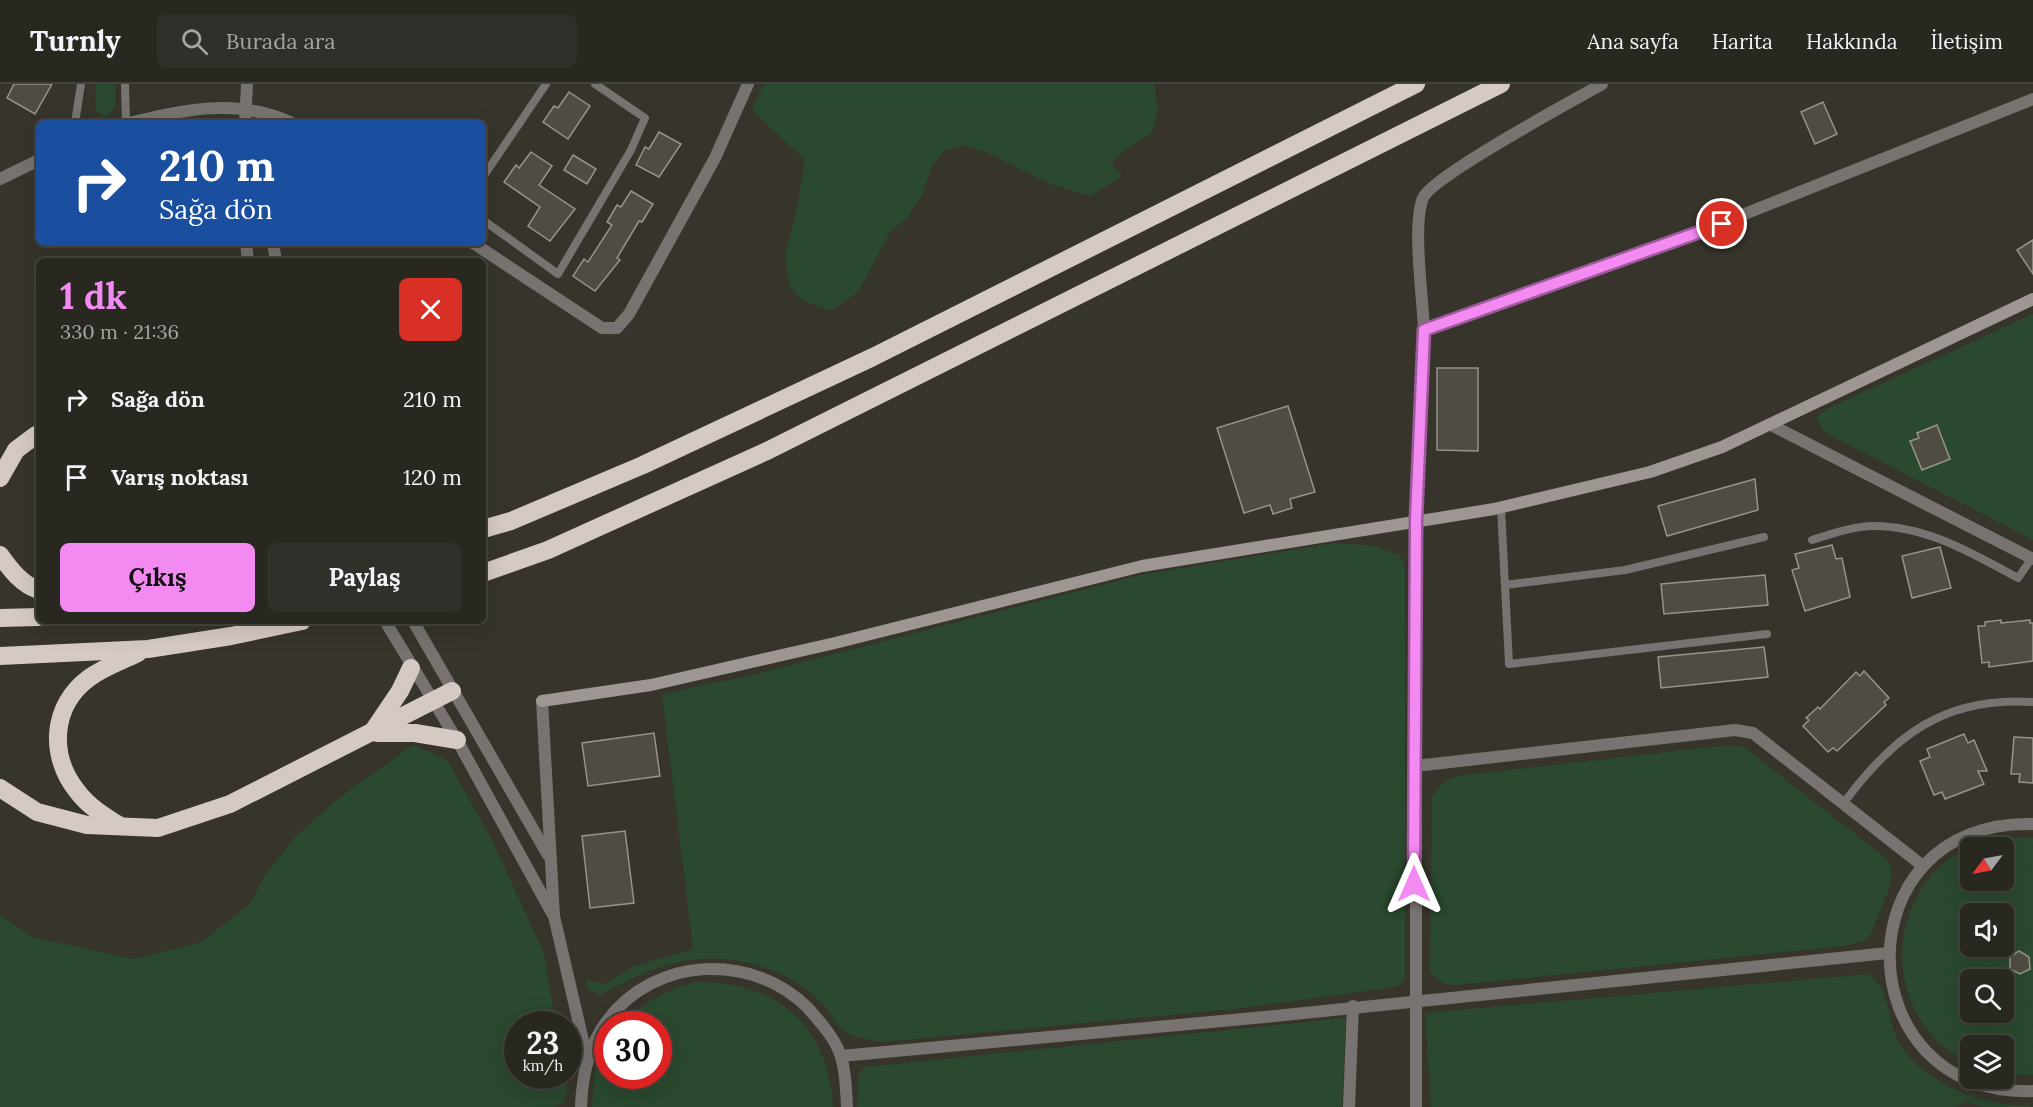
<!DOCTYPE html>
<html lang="tr">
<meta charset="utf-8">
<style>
body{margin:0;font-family:Lora,serif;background:#302f29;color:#f1f3f6;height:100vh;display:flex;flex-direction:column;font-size:22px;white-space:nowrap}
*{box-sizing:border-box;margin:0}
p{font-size:20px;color:#a5a5a5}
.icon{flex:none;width:33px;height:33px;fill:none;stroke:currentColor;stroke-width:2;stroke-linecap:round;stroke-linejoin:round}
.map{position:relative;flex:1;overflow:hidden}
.details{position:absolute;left:36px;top:174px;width:450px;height:366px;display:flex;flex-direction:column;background:#282720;border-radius:9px;box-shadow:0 6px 24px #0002,0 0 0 2px #44443e}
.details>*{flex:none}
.hud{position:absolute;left:36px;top:36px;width:450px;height:126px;border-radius:9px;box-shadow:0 6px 24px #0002,0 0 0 2px #44443e;background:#1a4fa0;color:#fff;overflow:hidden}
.needle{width:39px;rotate:238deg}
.tools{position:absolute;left:1960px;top:753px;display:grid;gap:12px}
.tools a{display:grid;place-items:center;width:54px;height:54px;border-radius:9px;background:#282720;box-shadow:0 6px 24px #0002,0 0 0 2px #44443e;font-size:30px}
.speed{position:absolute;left:504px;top:927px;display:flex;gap:12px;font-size:30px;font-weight:700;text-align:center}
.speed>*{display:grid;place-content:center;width:78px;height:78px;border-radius:50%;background:#282720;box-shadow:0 6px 24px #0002,0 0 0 2px #44443e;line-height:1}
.speed small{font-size:15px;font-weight:400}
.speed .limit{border:9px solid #d22;background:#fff;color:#111}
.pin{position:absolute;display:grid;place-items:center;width:51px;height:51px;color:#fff;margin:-26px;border:3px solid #fff;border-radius:50%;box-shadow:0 2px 6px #0007}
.me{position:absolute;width:66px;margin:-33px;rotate:0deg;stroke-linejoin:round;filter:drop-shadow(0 0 4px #0008)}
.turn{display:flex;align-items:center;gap:21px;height:126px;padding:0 24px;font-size:27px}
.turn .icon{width:78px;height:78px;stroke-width:2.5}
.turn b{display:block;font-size:42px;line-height:51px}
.round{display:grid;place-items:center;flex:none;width:63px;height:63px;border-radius:9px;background:#302f29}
.overview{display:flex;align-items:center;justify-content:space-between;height:102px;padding:0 24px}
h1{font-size:36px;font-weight:700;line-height:45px;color:#f38af2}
.button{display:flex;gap:12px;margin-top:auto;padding:12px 24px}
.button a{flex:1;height:69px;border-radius:9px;background:#f38af2;color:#111;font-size:24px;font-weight:700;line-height:69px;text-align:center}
.button a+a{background:#302f29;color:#f1f3f6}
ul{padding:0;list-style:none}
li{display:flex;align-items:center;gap:18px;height:78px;padding:0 24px}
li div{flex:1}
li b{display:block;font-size:22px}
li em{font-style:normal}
header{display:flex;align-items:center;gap:36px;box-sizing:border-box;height:84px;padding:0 30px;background:#282720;border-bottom:2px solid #44443e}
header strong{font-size:28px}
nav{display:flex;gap:33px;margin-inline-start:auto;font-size:21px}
.search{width:420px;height:54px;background:#302f29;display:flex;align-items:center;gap:15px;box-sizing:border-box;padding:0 21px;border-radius:9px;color:#a5a5a5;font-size:22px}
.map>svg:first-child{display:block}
.green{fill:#2a492e;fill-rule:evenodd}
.building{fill:#4f4d43;stroke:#97948a;stroke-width:1.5}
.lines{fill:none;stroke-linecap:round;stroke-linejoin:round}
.lane{stroke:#787371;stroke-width:8}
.street{stroke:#787371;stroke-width:12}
.secondary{stroke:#9d9693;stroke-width:12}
.highway{stroke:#d5c9c4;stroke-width:18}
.route-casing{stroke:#9e5a9d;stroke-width:15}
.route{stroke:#f38af2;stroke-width:10}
</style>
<header>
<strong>Turnly</strong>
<div class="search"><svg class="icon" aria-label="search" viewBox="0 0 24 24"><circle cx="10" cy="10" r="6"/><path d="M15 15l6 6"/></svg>Burada ara</div>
<nav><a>Ana sayfa</a><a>Harita</a><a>Hakkında</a><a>İletişim</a></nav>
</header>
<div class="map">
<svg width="2033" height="1023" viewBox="0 0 2033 1023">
<rect width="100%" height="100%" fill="#36342b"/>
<g class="green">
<path d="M95,0H115V22L107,33L96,27Z"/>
<path d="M764,0H1154L1158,27L1152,49L1125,66L1111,79L1122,92L1090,112L1050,100L990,70L964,61L945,67L933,80L922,112L907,134L890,148L858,208L831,227L803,217L789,202L785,170L796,130L805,76L752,26Z"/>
<path d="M2033,230V456L1824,348L1816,334L1829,324Z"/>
<path d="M1335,459L1375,462L1400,471L1405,484V891L1403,898L1396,903L1234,925L881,958C866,955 850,953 839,942C833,935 829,926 823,920C780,877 715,863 658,884C638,891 619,901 600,911L588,905L585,895L604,900L634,882L693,865L662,610L748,592L1140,491Z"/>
<path d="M413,661L447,676L491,754L544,869L556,940H518V992H565L568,1007L562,1020L552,1023H0V831L32,853L133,875L201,858L250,820L265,791L295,753L335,717Z"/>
<path d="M1728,661L1744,663L1887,775L1892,787L1889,805L1872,848L1865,857L1845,862L1457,901C1443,901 1438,898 1430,886L1432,712L1443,698L1457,692Z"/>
<path d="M2000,753L2033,754V991L2004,990V962H1971V980C1899,947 1881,855 1929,794C1947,771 1974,762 2000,753ZM1971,764H2004V796H1971ZM1971,830H2004V862H1971ZM1971,896H2004V928H1971Z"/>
<path d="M1868,890C1892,906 1885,932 1898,956C1916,992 1964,1013 2002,1020C2012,1022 2026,1020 2033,1023H1984L1966,1018L1955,1023H1431L1425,929Z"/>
<path d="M695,898C776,897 829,940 833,1023H592L594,992L607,959L608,992H658V940H620C644,918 664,907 695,898Z"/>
<path d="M1346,934L1342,1023H857L858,992L864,983Z"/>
</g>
<g class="building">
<path d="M14,0H52L35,30L7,14Z"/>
<path d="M569,8L590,22L568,55L543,38L554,22L558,24Z"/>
<path d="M1823,18L1837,50L1815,60L1801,28Z"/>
<path d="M659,48L681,60L659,93L636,81L645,63L649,65Z"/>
<path d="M531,68L552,82L539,101L575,125L550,157L528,142L540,123L504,98L516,81L519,84Z"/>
<path d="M573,71L596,85L587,100L564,86Z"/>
<path d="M631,107L653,120L642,138L639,137L617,174L620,176L595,207L573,192L584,175L588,178L612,141L607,138L617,121L621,123Z"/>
<path d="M2033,156V190L2017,166Z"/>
<path d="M1437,284H1478V367L1437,366Z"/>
<path d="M1288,322L1315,408L1290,415L1292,424L1273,430L1270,421L1244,429L1217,344Z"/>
<path d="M1937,341L1950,375L1922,386L1910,357L1919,354L1917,349Z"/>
<path d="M1755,395L1758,426L1667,452L1658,422Z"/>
<path d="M1832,461L1836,475L1842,474L1850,513L1805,527L1792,486L1799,484L1795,470Z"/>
<path d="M1940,463L1951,504L1912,514L1902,472Z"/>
<path d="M1765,491L1768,521L1664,530L1661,500Z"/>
<path d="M2001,536V539L2030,536V539H2033V577L1989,583V578L1982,579L1978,542H1985V538Z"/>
<path d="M1764,563L1768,593L1661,604L1658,573Z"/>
<path d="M1864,587L1889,614L1884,618L1886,621L1837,667L1833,664L1828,668L1803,642L1809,636L1806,634L1818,623L1820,625L1856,588L1860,592Z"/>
<path d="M654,649L660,692L588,702L582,659Z"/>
<path d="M1964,650L1968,659L1974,656L1987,687H1978L1984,700L1945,715L1942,708L1934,711L1920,677L1930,673L1927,665Z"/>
<path d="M2014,653L2033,654V699L2019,698L2020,690H2011Z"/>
<path d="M625,747L634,819L590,824L582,752Z"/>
<path d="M2019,867L2029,873L2030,885L2020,890L2010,885V873Z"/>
</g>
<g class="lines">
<g class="lane">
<path d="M125,0L126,39"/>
<path d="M75,39L81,0"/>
<path d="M483,93L546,0"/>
<path d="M483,136L558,190L631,66L645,34L595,0"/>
<path d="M1501,424L1509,580L1767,550"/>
<path d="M1812,456C1831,450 1851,443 1871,442C1925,441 1972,469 2018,494L2032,474"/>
<path d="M1505,501L1625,486L1764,453"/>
<path d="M1843,720C1893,652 1944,612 2033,618"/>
</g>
<g class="street">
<path d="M129,39C184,25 239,14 292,39"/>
<path d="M245,39L247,0"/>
<path d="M0,95L39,76"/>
<path d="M246,159L248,177"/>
<path d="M273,159L276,177"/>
<path d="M473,159L602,244H617L629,230L715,74L748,0"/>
<path d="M1424,246C1423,215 1412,141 1423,114C1432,92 1573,17 1602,0"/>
<path d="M1771,341L2033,475"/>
<path d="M385,537L457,656L552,829"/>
<path d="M413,537L548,771"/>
<path d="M542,617L554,832L587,974"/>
<path d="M1415,682L1735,646L1753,649L1923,782"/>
<path d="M2033,740C1839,735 1845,1014 2033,1007"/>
<path d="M841,972L1265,933L1888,869"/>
<path d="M581,1023C582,993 588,962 607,937C655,872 752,868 808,924C820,938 836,955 841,973C846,988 846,1007 847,1023"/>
<path d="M1349,1023L1353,922"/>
<path d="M1416,1023V437L1424,246L1722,139L2033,15"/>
</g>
<path class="secondary" d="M542,617L651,601L835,559L1142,482L1494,425L1650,388L1722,363L2033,215"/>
<g class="highway">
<path d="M0,394L16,366L36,351"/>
<path d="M483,445L511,437L643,381L873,273L1416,0"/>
<path d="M0,471C10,485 22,501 39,506"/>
<path d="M483,489L548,466L769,366L1501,0"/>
<path d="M0,534L39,533"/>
<path d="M0,572L148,565L231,552L302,537"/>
<path d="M373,647L400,607L411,584"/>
<path d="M377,649H415L457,656"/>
<path d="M0,704L37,728L87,741L158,744L230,720L452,607"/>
<path d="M120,742C104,732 88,722 77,707C49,672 51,622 89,594C104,583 122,577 138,569"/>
</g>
</g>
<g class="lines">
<g class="route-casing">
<path id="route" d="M1414,800L1416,436L1424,246L1722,140"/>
</g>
<use href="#route" class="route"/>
</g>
</svg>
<div class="tools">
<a><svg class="needle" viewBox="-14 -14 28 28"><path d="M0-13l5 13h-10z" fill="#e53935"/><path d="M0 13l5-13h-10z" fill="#a5a5a5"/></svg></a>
<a><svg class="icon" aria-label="sound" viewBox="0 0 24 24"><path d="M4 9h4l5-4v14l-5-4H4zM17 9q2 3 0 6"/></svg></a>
<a><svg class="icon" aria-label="search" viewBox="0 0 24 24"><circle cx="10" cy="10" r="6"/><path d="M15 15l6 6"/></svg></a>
<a><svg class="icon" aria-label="layers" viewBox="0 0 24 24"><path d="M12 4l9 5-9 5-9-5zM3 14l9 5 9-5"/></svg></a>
</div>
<div class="speed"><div>23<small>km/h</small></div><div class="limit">30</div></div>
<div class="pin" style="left:1722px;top:140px;background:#d93025"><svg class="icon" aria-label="arrive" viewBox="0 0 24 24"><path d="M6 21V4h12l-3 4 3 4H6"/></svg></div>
<svg class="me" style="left:1414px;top:800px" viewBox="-20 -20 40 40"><path d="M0-17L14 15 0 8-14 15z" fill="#f38af2" stroke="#fff" stroke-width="4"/></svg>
<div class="hud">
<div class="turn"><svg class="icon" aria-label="right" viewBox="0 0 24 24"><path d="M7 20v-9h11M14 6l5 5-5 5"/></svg><div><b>210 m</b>Sağa dön</div></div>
</div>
<section class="details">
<div class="overview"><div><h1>1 dk</h1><p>330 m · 21:36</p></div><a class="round" style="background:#d93025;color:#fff"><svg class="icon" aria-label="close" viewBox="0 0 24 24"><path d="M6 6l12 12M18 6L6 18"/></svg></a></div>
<ul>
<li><svg class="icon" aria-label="right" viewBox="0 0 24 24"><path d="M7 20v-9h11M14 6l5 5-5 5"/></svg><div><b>Sağa dön</b></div><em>210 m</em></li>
<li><svg class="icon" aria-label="arrive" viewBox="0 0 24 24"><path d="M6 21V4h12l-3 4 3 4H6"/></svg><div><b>Varış noktası</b></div><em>120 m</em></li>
</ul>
<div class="button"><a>Çıkış</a><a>Paylaş</a></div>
</section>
</div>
